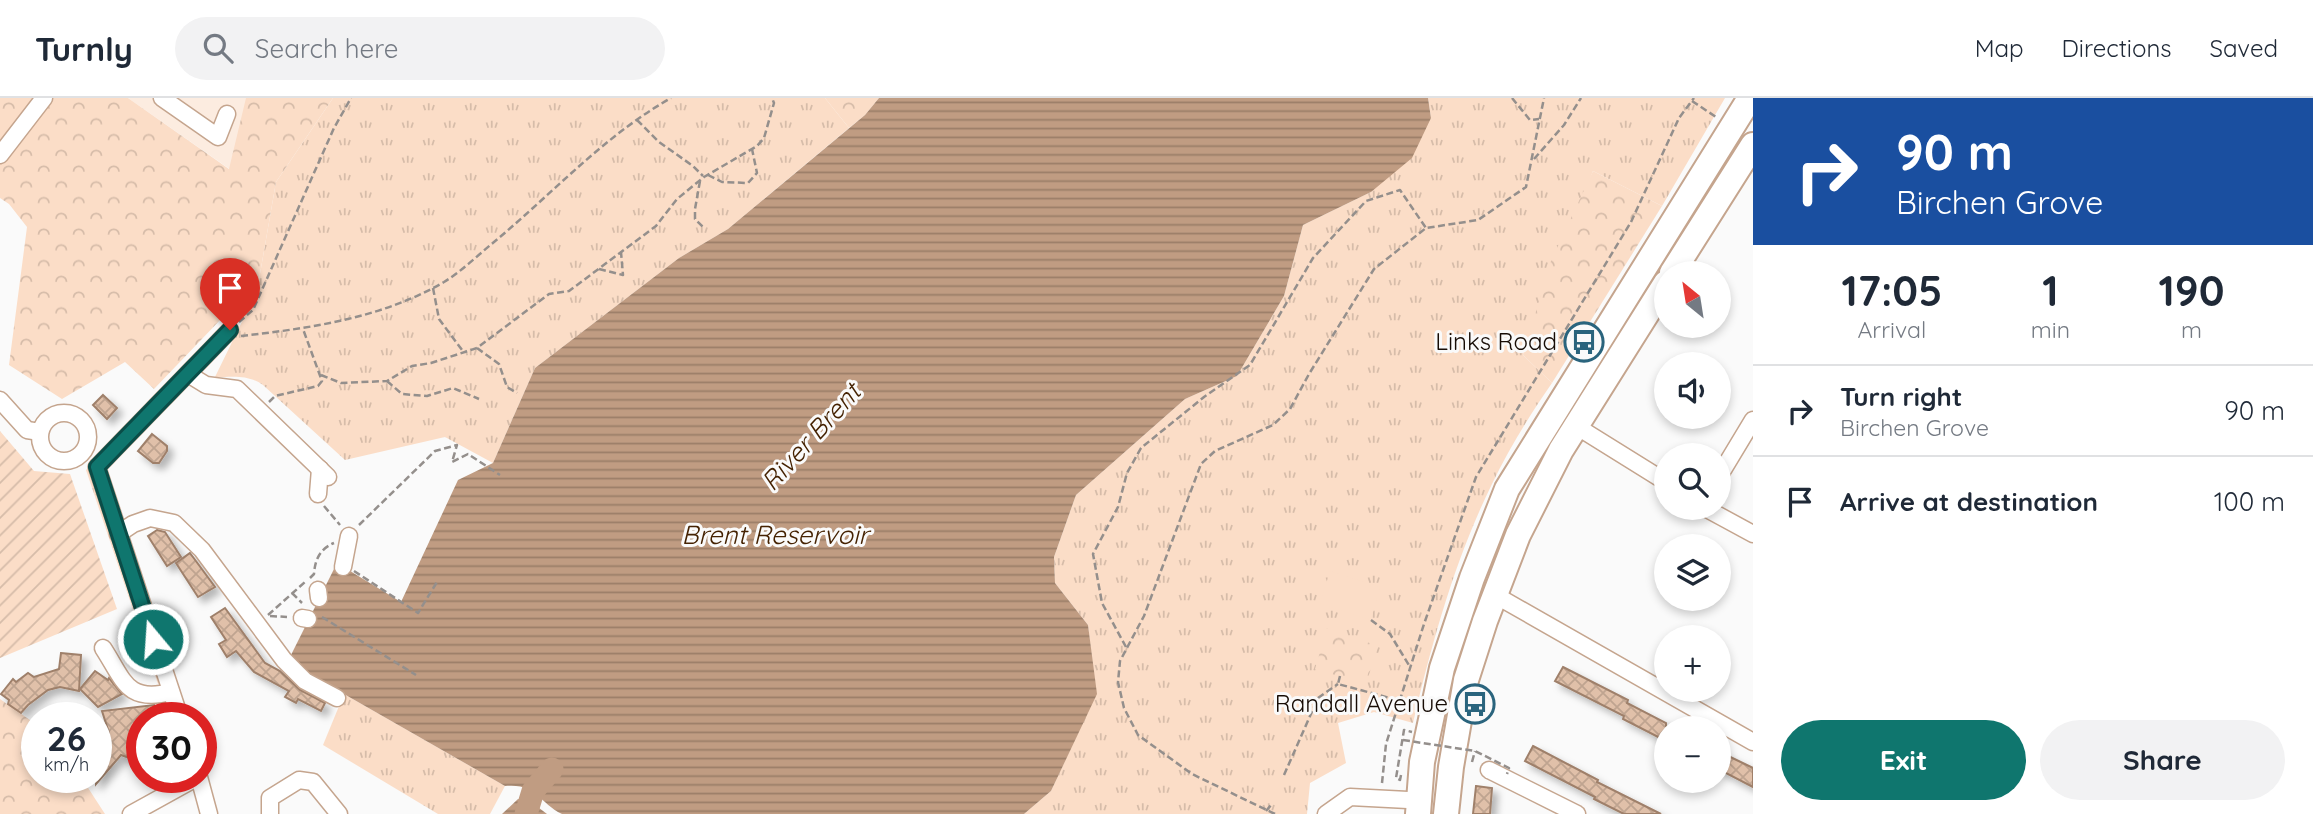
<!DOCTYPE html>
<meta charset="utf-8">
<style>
body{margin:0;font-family:Quicksand,sans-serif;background:#f2f2f3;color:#1f2937;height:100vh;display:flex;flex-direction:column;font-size:26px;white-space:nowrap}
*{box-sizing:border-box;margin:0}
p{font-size:23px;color:#747a83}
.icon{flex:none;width:38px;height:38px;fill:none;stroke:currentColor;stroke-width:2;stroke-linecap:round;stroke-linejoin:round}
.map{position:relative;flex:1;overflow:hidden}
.side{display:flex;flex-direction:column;background:#fff;width:560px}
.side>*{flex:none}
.hud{background:#1a4fa0;color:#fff;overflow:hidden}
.needle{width:46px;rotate:330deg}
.controls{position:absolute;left:1654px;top:163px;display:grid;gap:14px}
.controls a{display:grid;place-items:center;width:77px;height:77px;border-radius:50%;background:#fff;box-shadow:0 4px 10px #0003;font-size:35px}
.speed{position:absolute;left:21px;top:604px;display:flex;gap:14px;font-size:35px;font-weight:700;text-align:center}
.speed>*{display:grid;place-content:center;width:91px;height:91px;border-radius:50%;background:#fff;box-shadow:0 4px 10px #0003;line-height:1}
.speed small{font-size:18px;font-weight:400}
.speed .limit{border:10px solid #d22;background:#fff;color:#111}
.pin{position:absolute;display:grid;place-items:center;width:60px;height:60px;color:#fff;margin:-72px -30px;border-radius:50% 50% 50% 0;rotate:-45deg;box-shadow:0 0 7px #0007}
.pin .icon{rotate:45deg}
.me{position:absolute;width:77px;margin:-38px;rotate:342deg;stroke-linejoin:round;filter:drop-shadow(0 0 5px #0008)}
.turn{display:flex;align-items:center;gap:24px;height:147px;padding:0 28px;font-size:32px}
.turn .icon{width:91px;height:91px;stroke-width:2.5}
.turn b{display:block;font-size:49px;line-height:60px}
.eta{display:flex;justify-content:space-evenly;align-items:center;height:119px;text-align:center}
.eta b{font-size:42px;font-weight:700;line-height:49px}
.cta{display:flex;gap:14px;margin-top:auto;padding:14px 28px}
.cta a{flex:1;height:80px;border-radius:42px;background:#0f766e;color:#fff;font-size:28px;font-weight:700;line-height:80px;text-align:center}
.cta a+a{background:#f2f2f3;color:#1f2937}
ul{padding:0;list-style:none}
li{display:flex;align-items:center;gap:21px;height:91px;padding:0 28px;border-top:2px solid #e0e1e3}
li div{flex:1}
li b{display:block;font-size:26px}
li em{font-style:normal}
header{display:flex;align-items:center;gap:42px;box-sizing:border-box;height:98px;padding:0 35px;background:#fff;border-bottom:2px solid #e0e1e3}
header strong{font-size:33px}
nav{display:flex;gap:38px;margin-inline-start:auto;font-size:24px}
.search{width:490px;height:63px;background:#f2f2f3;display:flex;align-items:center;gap:18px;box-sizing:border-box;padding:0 24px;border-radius:38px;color:#747a83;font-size:26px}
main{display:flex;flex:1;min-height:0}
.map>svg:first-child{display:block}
.built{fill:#fcece0}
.grass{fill:url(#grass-tufts)}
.forest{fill:url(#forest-crowns)}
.garden{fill:url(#garden-furrows)}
.pitch{fill:#fbddc7}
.water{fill:url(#water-rules)}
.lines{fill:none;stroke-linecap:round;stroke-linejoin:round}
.river{stroke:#c09c82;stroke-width:23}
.building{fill:url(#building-cross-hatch);stroke:#9f806b;stroke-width:2;filter:url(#shadow)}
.minor-casing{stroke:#c5a58e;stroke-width:19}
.highway-casing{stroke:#c5a58e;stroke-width:28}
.path{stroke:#948f8c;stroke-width:2.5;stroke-dasharray:7 3.5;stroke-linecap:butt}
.minor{stroke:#fff;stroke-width:16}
.highway{stroke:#fff;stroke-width:24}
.path-bridge{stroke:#948f8c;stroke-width:2.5;stroke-dasharray:7 3.5;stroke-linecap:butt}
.route-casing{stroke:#0a4d48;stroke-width:18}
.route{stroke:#0f766e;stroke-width:12}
.labels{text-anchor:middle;stroke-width:6;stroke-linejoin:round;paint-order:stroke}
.poi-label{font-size:24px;fill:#170c05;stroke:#fafafa;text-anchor:end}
.water-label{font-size:26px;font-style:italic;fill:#452202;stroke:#fafafa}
</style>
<header>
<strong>Turnly</strong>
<div class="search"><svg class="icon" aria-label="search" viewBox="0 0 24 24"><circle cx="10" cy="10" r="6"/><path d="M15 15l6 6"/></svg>Search here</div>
<nav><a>Map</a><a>Directions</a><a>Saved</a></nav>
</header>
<main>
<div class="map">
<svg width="1753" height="716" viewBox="0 0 1753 716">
<defs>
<pattern id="grass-tufts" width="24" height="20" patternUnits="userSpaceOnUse" patternTransform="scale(1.75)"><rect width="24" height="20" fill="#fbddc7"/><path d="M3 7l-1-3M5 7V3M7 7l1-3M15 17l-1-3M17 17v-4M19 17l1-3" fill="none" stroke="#d6bca9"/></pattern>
<pattern id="forest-crowns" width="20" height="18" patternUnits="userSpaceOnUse" patternTransform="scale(1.75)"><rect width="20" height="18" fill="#fbddc7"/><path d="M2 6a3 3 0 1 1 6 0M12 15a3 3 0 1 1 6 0" fill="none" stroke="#d6bca9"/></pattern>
<pattern id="garden-furrows" width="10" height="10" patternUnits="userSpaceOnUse" patternTransform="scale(1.75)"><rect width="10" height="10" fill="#fbddc7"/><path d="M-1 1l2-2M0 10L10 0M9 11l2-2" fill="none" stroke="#d6bca9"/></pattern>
<pattern id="water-rules" width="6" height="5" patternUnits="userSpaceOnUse" patternTransform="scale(1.75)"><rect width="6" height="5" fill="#c09c82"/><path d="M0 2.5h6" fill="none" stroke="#9b7e68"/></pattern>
<pattern id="building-cross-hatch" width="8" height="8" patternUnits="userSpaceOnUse" patternTransform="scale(1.75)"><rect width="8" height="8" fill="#e0c0a9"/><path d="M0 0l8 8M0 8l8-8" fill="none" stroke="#bfa490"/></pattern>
<filter id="shadow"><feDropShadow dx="5.5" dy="5.5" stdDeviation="3.5" flood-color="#0004"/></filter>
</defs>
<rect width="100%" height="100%" fill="#fafafa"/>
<path class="built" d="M128,0H294L251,86Z"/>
<g class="grass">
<path d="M333,0H825L849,30L728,131L679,160L535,270L493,365L445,339L345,362L263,287C247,276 234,279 215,279L257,193L276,84Z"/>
<path d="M1428,0H1725L1662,108L1593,73L1523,257L1552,285C1530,317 1509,350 1492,386C1455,461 1432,544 1413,625L1374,614L1338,625L1346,665L1310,685L1307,716H1024L1051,693L1096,596L1088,527L1055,485L1054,459L1076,397L1185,301L1237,278L1284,198L1303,127L1371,94L1431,20Z"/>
<path d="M88,370L159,585L158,586L86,372Z"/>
<path d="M344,596L505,688L490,716H438L323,647Z"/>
</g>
<g class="forest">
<path d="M0,0H128L229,71L246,0H333L276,84L257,193L223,219L154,291L125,264L62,301L9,267L27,129L9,106L0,100Z"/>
<path d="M825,0H879L865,17L849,30Z"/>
<path d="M1593,73L1662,108L1552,285L1523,257L1551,163Z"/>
<path d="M1327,530L1378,548L1366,586L1315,571Z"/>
<path d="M0,601L37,627V679H81L105,716H0Z"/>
</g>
<path class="garden" d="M0,333L34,373L70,376L117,511L0,560Z"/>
<path class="pitch" d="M1330,473L1380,489L1371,522L1320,505Z"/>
<g class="water">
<path d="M879,0H1428L1431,20L1412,60L1371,94L1303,127L1284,198L1237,278L1185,301L1076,397L1054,459L1055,485L1088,527L1097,596L1051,693L1024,716H562C538,704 537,685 505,688L344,596L308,578L291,557L337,465L401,504L458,382L493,365L535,270L679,160L728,131L865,17Z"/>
<path d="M518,701L530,703L547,716H502Z"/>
</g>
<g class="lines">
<path class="river" d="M526,716L533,693L552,671"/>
</g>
<g class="building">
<path d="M103,297L117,310L107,321L93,307Z"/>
<path d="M152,336L167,348V353L159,365H153L138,353Z"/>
<path d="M157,432L165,434L181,459L167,468L148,438Z"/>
<path d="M190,455L215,489L198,499L176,465Z"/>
<path d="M225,510L265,565L280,573L300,592L325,605L321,613L298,601L296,605L285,599L289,593L254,574L236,553L227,559L219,546L226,542L211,519Z"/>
<path d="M61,555L81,557L79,593L60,589L48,592L28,607L21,615L8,606L9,602L1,596L13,581L16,584L28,575L34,579L59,571Z"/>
<path d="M1563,569L1628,602L1627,605L1666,625V643L1623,621L1624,618L1555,583Z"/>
<path d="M95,573L108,582L109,580L122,596L98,609L80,591Z"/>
<path d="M154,607L156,620H142V631L138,632V647L132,661L121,657L96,686V662L101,657L109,635L102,613Z"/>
<path d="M1533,648L1598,682L1597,684L1661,716H1624L1594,701L1595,699L1525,663Z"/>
<path d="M1718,653L1753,670V689L1718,671Z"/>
<path d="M1476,688L1492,690L1490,716H1473Z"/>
</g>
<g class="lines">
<g class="minor-casing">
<g id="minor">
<path d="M162,0L218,39L227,16"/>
<path d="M0,57L44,0"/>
<path d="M188,276L206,287L237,291L328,379"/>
<path d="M0,302L27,332L40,334"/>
<circle cx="64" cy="339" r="24"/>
<path d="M1576,328L1666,384"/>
<path d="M97,369L180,620"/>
<path d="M97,369L230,232"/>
<path d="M1718,380L1753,322"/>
<path d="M318,396L320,371"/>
<path d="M1705,410L1753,436"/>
<path d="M118,436L133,426L150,420L174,425L202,452L284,562L305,583L337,600"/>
<path d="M343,469L349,438"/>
<path d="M318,492L319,500"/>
<path d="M1495,497L1753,644"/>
<path d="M302,520L308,521"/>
<path d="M103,550C124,582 126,605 171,594"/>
<path d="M1489,672L1577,716"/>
<path d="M199,679L209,716"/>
<path d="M131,716L198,679"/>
<path d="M270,716V700L299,682L313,684L339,716"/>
<path d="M1326,716L1350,699L1408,702"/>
</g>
</g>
<g class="highway-casing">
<g id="highway">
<path d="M1672,175L1753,47"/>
<path d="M1418,716L1422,664L1442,570L1472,480L1507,391L1750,0"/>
<path d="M1446,716L1451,669L1466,582L1485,523L1518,437L1561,352L1666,185"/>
</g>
</g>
<g class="path">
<path d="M1512,0L1530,22L1539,21"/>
<path d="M1692,3L1716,19"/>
<path d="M637,22L659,44L693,68L703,78"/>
<path d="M1534,61L1564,27L1581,0"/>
<path d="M708,77L722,84L748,85L757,75L752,51"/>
<path d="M700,83L695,111V121L704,130"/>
<path d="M599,171L623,177L621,154"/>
<path d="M433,190L439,221L462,252"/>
<path d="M239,224L253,212L334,30L351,0"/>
<path d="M241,238C312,230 382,220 444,184C462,173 478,157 494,144C553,95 604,38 671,0"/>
<path d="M477,250L499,266L507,289L517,295"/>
<path d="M321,277L341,285L387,283L412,268L431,265L477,250L549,196L569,193L656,128L677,101L704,79L757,48L764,40L774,5L772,0"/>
<path d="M387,283L402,296L427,298L453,290L479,301"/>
<path d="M269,304L275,298L318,288L322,283L303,231"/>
<path d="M324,408L340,427"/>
<path d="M359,427L435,353L457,347L452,364L468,356L500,377"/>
<path d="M354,473L418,515L437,484"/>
<path d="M310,480L314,476C315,461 320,451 334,445"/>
<path d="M292,495L302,505"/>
<path d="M268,517L305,484"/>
<path d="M270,518L287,519"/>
<path d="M322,519L416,577"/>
<path d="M1371,522L1390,536L1410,569"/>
<path d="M1126,549L1102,505L1093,456L1118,409L1127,375L1141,350L1204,299L1250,267L1313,160L1366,103L1400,92L1426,130"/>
<path d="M1340,578L1338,586L1401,603"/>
<path d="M1472,664L1475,653"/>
<path d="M1284,677L1318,600L1338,586"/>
<path d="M1401,677L1400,682L1396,680L1404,632L1412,634"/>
<path d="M1382,685L1386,646L1424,526L1476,379L1631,124L1679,20L1694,0"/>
<path d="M153,687L159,679"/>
<path d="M1266,713L1272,706"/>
<path d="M1275,716L1192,676L1138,637L1124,610L1118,584L1120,563L1144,518L1201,366L1215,353L1273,327L1290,311L1309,276L1374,171L1426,130L1478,122L1526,89L1544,0"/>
</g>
<use href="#minor" class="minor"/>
<use href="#highway" class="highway"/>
<path class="path-bridge" d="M1403,642L1475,653L1509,670L1507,676"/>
</g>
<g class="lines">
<g class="route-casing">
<path id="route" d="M153,541L97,369L230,232"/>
</g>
<use href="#route" class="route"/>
</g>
<defs>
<g id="bus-ring" transform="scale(2.0125)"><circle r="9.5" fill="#fafafa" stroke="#2a647d" stroke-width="1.5"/><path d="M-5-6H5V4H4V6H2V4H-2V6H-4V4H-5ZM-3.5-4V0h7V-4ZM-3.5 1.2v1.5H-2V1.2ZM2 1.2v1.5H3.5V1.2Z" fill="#2a647d"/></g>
</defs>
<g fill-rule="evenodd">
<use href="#bus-ring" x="1584" y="244"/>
<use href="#bus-ring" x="1475" y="606"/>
</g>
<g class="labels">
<g class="poi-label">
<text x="1557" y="252">Links Road</text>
<text x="1448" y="614">Randall Avenue</text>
</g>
<g class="water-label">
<text transform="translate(811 339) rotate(-48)" y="9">River Brent</text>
<text x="775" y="446">Brent Reservoir</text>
</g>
</g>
</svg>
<div class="controls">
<a><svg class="needle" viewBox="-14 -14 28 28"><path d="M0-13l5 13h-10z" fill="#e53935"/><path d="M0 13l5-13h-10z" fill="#747a83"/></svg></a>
<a><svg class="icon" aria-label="sound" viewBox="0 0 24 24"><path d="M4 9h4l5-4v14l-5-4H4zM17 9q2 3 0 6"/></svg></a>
<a><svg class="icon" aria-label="search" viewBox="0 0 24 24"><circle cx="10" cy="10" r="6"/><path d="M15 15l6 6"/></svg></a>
<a><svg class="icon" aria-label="layers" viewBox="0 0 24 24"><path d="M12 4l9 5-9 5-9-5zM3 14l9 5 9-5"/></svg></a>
<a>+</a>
<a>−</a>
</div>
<div class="speed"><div>26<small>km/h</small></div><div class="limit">30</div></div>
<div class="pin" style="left:230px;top:232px;background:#d93025"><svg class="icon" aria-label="arrive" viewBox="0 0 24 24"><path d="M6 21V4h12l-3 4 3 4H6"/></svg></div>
<svg class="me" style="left:153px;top:541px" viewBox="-20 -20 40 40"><circle r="17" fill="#0f766e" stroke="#fff" stroke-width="3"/><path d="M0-11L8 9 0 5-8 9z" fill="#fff"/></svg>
</div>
<section class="side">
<div class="hud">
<div class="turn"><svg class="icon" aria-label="right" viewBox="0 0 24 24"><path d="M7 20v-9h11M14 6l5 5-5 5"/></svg><div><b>90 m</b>Birchen Grove</div></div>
</div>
<div class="eta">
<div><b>17:05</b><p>Arrival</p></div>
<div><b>1</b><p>min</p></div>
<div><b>190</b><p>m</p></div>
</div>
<ul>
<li><svg class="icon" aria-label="right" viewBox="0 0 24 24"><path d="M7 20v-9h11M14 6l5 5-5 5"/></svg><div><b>Turn right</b><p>Birchen Grove</p></div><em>90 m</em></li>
<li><svg class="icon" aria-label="arrive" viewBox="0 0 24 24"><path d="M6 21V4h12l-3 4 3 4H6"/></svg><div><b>Arrive at destination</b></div><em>100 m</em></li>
</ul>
<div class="cta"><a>Exit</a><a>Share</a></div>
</section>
</main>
